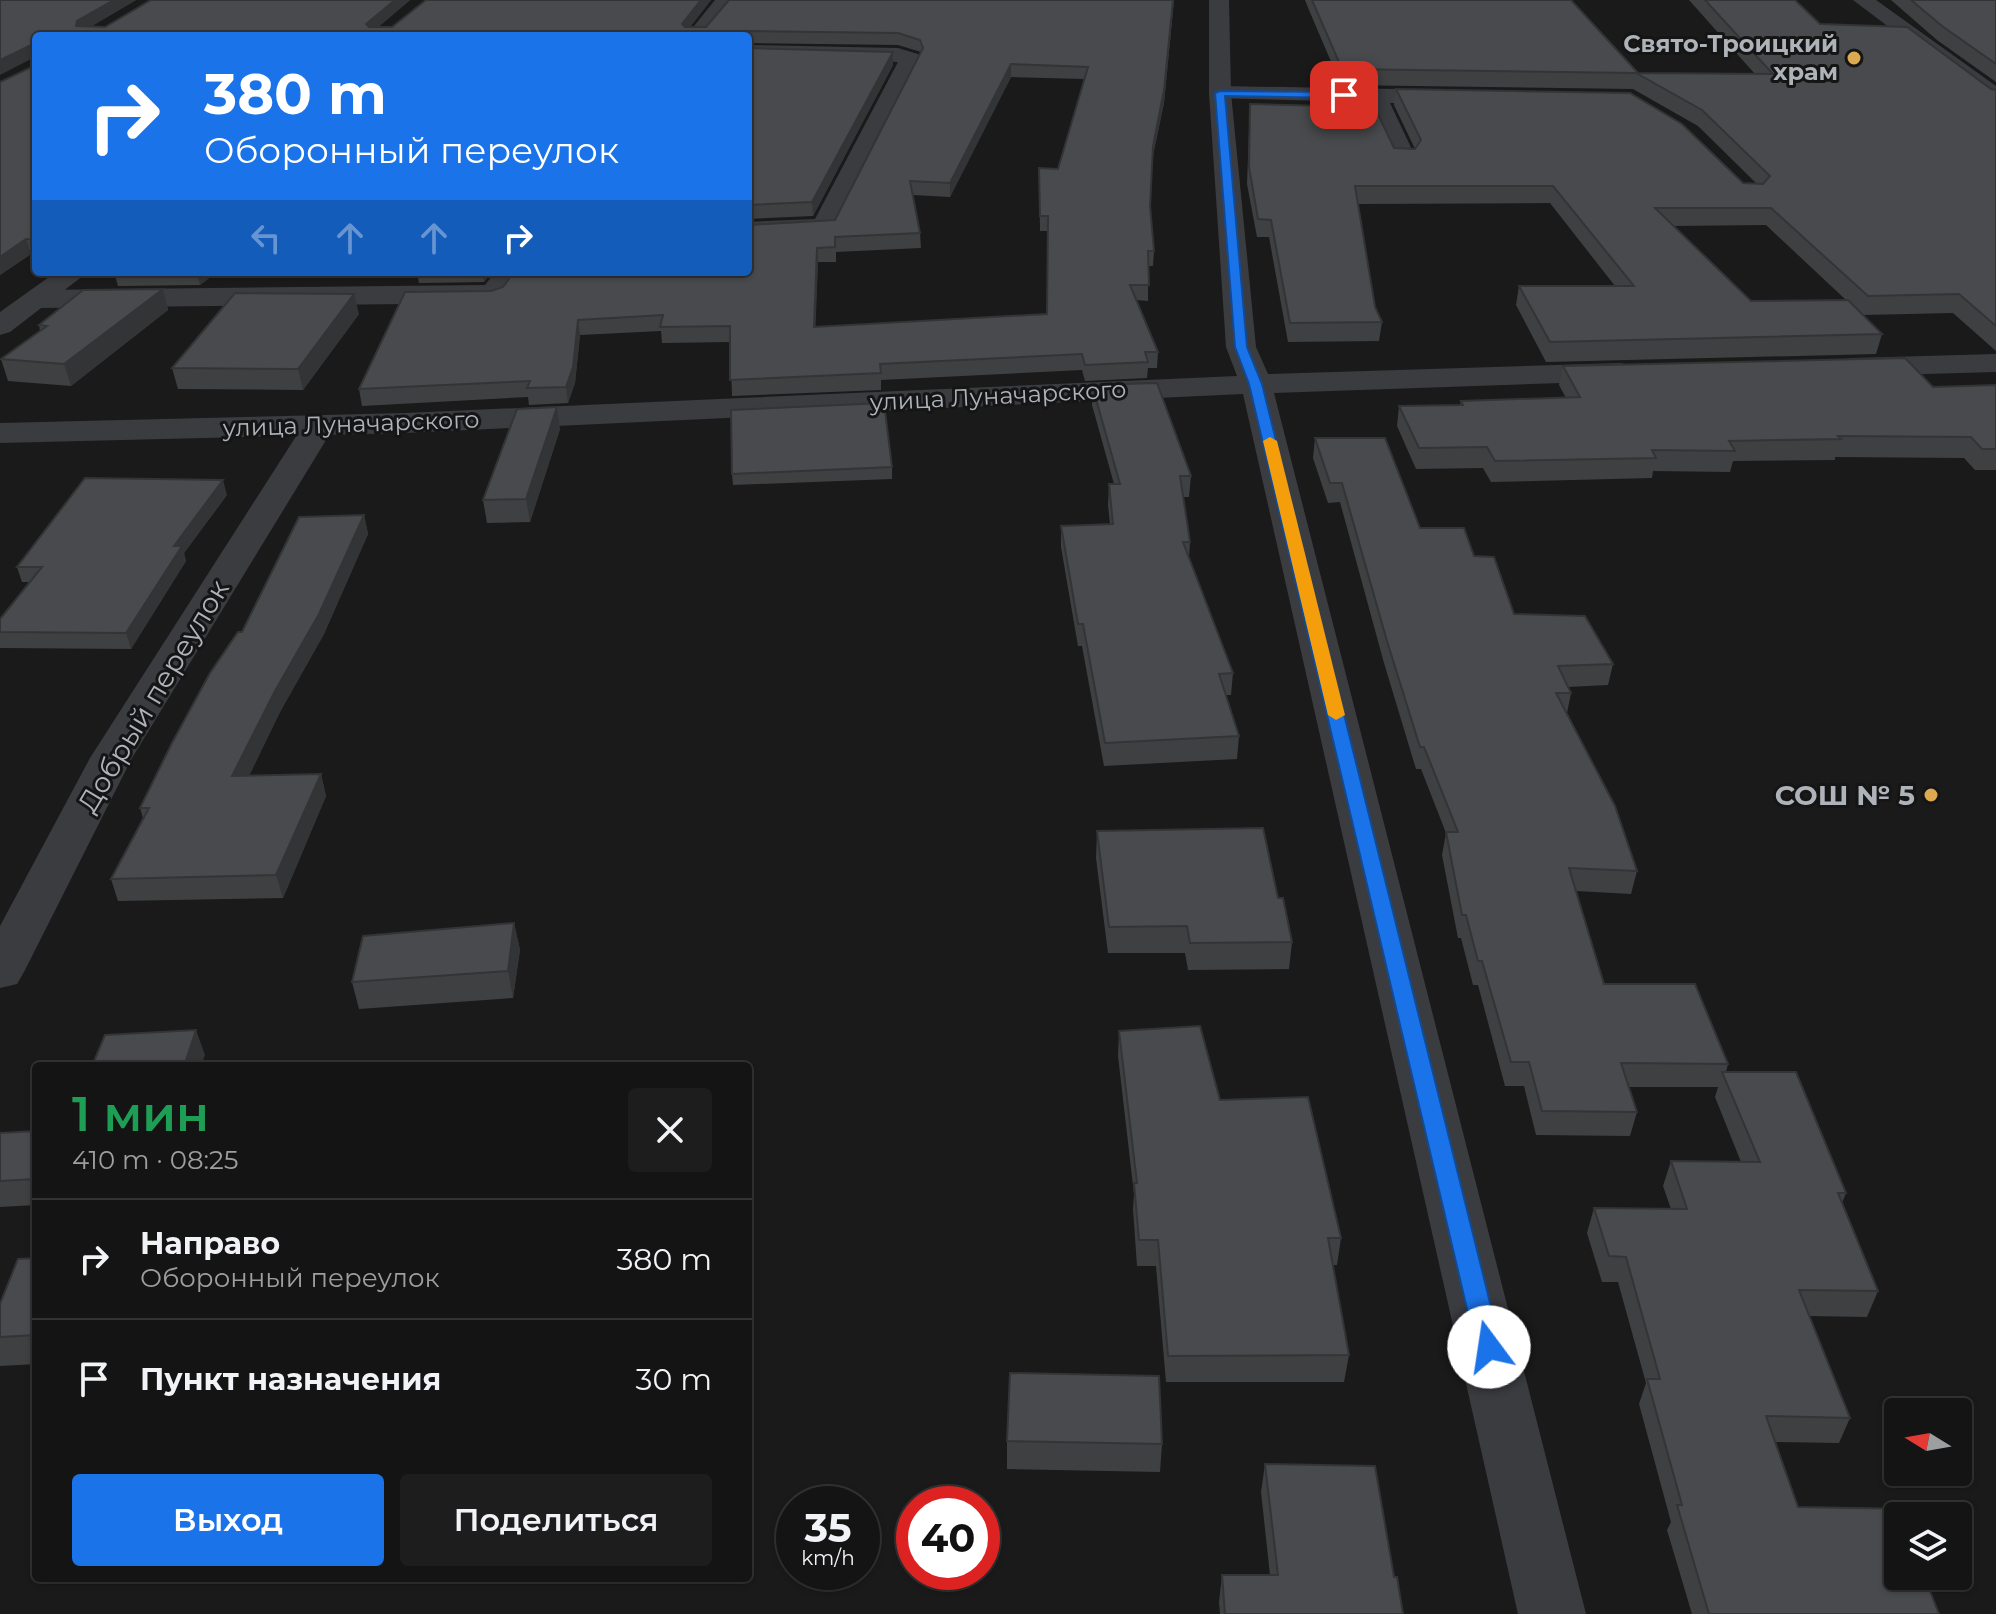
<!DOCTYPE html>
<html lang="ru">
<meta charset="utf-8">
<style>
body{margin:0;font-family:Montserrat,sans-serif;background:#1d1d1d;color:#f1f3f6;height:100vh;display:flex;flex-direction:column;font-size:30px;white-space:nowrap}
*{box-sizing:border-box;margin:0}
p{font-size:26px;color:#9d9ea0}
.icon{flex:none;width:44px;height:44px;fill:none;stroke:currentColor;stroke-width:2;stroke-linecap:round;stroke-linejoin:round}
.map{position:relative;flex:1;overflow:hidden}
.panel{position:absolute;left:32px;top:1062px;width:720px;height:520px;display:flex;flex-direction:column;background:#141414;border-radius:8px;box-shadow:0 2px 6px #0004,0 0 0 2px #333334}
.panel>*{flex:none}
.top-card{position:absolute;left:32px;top:32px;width:720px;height:244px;border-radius:8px;box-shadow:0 2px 6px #0004,0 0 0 2px #333334;background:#1a73e8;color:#fff;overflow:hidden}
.needle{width:52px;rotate:281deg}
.tools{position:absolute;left:1884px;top:1398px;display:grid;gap:16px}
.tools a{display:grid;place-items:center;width:88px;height:88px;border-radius:8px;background:#141414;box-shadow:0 2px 6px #0004,0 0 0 2px #333334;font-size:40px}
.speed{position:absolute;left:776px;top:1486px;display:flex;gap:16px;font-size:40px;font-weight:700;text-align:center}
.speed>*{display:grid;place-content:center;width:104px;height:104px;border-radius:50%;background:#141414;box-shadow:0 2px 6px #0004,0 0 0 2px #333334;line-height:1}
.speed small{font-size:20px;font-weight:400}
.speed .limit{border:12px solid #d22;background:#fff;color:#111}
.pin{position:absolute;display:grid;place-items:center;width:68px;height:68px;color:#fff;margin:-34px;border-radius:16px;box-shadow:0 4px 12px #0006}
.me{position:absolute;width:88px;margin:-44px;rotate:346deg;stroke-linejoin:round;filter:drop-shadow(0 0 6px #0008)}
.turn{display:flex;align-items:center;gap:28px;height:168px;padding:0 40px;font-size:36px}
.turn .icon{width:104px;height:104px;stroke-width:2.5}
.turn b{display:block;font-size:56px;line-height:68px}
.lanes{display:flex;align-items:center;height:76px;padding:0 40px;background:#0003;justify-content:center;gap:40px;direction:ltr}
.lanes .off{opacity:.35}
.round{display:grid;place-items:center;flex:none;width:84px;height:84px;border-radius:8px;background:#1d1d1d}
.summary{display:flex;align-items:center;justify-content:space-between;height:136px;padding:0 40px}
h1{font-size:48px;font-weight:600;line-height:60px;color:#1e9e55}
.button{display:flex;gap:16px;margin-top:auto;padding:16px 40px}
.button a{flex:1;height:92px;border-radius:8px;background:#1a73e8;color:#fff;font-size:32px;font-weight:600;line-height:92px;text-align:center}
.button a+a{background:#1d1d1d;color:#f1f3f6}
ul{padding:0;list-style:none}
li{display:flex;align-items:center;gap:24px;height:120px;padding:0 40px;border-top:2px solid #333334}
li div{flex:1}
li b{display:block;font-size:30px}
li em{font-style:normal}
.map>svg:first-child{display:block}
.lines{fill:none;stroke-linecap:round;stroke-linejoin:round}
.minor{fill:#3b3c40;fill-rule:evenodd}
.tertiary{fill:#3b3c40;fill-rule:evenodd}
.wall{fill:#3f4042;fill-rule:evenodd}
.shaded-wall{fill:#333436}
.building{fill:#494a4d;stroke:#333436;stroke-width:2;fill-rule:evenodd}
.route{fill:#1a73e8;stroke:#114b97;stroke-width:2}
.slow{fill:#f59e0b}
.poi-dot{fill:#dca950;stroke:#151516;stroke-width:3}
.labels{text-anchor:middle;stroke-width:6;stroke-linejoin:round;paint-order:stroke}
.far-poi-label{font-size:24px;font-weight:bold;fill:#aeb2b9;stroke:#151516;text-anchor:end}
.far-street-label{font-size:24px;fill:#aeb2b9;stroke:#151516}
.street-label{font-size:28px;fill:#aeb2b9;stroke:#151516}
.poi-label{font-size:28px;font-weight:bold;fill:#aeb2b9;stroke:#151516;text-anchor:end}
</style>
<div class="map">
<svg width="1996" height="1614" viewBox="0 0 1996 1614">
<rect width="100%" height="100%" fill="#1a1a1b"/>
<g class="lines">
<g class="minor">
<path d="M715,0H736L707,36H686Z"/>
<path d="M1853,0H1876L1996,86V104L1988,102Z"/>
<path d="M748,45L898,48L918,54L921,59L833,233L748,238V222L815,219L898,62L748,57Z"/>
<path d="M1220,86L1454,90L1462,92L1465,97L1462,102L1454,104L1390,103L1416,158L1413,163H1395L1392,158L1366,102L1212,98L1209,93L1212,88Z"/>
<path d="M495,272H524L503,300L493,303L39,308L29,305L25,299L29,293L39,290L485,285Z"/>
<path d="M318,417L330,420L334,427L132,758L24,972L17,984L0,988V926L90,758L302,427L306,420Z"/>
</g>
<g class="tertiary">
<path d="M1209,0H1229L1231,93L1256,347L1268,374L1620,363L1631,365L1635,372L1631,379L1620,381L1274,393L1586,1614H1518L1243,394L405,433L0,443V423L405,413L1237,376L1226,347L1209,93Z"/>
<path d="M56,272H88L10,332L0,335V312Z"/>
<path d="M1996,354V372L1853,376L1842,374L1838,367L1842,360L1853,358Z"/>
</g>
</g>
<g class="wall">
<path d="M0,0H136L92,26L105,27L150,0H410L378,27H392L426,0H711L690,27L1174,0L1164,103L1152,160L1150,206L1154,251L1153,266H1148V301L1136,300L1158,352L1157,368H1148L1147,378L1085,381L1082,370L881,380V390L732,396L730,342L662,343L661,331L580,335L575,383L568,403L529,405L528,397L362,406L359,389L491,291L835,220L921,52L898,45L748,43V36H36V255L31,254L0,275V82L34,66V58ZM1011,77L1084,79L1058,169L1039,168L1040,231H1048L1047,314L815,327L818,262H836V252L921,248L920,233L913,195L950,197Z"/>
<path d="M1305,0H1571L1638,73L1755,74L1689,0H1795L1820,24L1996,90V351L1953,313L1863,315L1882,334L1876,354L1546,362L1516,305L1519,286H1615L1550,203L1358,204L1375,307L1382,322L1379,341L1288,342L1269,237H1257L1247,184L1250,104L1350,107L1349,105L1351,89L1394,148L1415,149L1394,105L1396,89L1743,183H1756L1698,126L1633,89L1341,85L1309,10ZM1766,225L1846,300L1751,301L1673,226Z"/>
<path d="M1891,0H1996V82L1937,40Z"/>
<path d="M748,48L893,65L813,216L748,219Z"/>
<path d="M114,272H217L200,285L118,286Z"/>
<path d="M417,272H492L484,282L419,283Z"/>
<path d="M163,289L168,310L71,386L8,381L1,359L40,331L39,325Z"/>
<path d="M359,314L303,390L178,389L172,368Z"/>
<path d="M1563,366L1933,387L1996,385V470H1975L1964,458L1835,457V460L1733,461L1730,472L1653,471L1652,478L1491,482L1483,468L1416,469L1397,426L1399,406L1460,405L1461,401L1566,398L1559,385Z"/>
<path d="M1092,385L1191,476L1189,497H1183L1190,542L1189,558L1233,673L1231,695H1226L1239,736L1237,759L1104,766L1082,646H1078L1061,547V526L1110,524L1108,505L1109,484H1114L1092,405Z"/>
<path d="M560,429L530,522L487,523L483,500Z"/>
<path d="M1315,438L1420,528L1474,556L1514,614L1613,664L1608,685L1568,687L1571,693L1567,713L1637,871L1631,894L1576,891L1604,984L1728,1064L1726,1072L1846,1193L1842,1203L1878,1291L1867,1317L1809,1316L1850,1418L1839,1443L1775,1442L1798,1507L1898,1516L1939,1614H1692L1667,1530L1671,1522L1639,1404L1646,1383L1618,1282H1602L1587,1233L1594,1208L1671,1209L1663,1186L1671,1161L1741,1162L1715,1097L1718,1087H1629L1637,1112L1630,1136L1536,1135L1524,1086H1505L1478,985H1473L1461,938H1458L1442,855L1446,833L1421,769H1416L1384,663L1340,502L1328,503L1313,458Z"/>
<path d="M892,467V479L733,485L732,474Z"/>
<path d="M227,495L184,553L186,561L131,649L0,648V632L29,582H22L17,567Z"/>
<path d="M364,515L368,534L324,634L280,712L249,776L321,774L326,796L283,898L118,901L111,879L143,818L140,808L242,632Z"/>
<path d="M1097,831L1278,898L1292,942L1289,969L1188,970L1185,953H1108L1096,858Z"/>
<path d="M514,923L520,950L513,998L359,1009L352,982Z"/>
<path d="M1119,1031L1220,1100L1341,1238L1337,1265H1333L1349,1355L1344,1382H1166L1156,1266H1137L1133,1209L1134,1194L1118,1056Z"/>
<path d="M36,1131V1205L0,1207V1133Z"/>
<path d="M36,1258V1364L0,1366V1304Z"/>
<path d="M1007,1441L1162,1444L1160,1472L1007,1469Z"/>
<path d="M1265,1464L1394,1577L1403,1614H1220L1219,1602L1222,1575H1270L1261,1492Z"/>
</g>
<g class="shaded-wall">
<path d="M114,0H136L80,33L76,26L77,21Z"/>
<path d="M395,0H410L368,36L366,24Z"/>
<path d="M701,0H711L683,36L682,24Z"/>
<path d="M1174,0L1164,103L1152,160L1153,146Z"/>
<path d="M31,45L35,57L0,75V60Z"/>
<path d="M893,52V65L813,216L812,202Z"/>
<path d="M1011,64V77L950,197V183Z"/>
<path d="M26,239L31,254L0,275V257Z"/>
<path d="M817,248L818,262L815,342L814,327Z"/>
<path d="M196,272H217L200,285Z"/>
<path d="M482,272H492L484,282Z"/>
<path d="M163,289L168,310L71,386L64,364Z"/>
<path d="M354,294L359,314L303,390L298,369Z"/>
<path d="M578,320L580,335L575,383L568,403L566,387Z"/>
<path d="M557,407L560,429L530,522L526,499Z"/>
<path d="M223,480L227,495L184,553L186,561L131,649L126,633L174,546Z"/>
<path d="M364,515L368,534L324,634L280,712L238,798L232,776Z"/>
<path d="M321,774L326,796L283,898L276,875Z"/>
<path d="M514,923L520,950L513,998L508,971Z"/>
<path d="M196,1030L205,1055L201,1066H184Z"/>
</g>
<g class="building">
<path d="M0,0H114L77,21L76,26L105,27L151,0H395L366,24L369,27H392L426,0H701L682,24L685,27H706L729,0H1173L1164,90L1153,146L1150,206L1154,251H1148L1149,285H1130L1158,352H1145L1148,362L1085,365L1082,354L880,364L881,373L730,380V326L660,327L663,315L578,320L573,367L566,387L527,388L530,381L359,389L405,292L491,291L503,287L514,272H748V225L835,220L923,48L920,40L898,33L745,31V36H36V240L26,239L0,257V82L34,66L35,46L31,45L0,60ZM1011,64L1088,67L1058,169L1039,168L1040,216H1048L1047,314L814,327L817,248L835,247V237L920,233L910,181L950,183Z"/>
<path d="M1312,0H1571L1638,73L1773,74L1705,0H1795L1820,24L1907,27L1991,89L1996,90V326L1959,294L1868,296L1771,208H1655L1751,301L1848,300L1882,334L1550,342L1519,286H1634L1553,186H1355L1375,307L1382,322L1290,323L1271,220L1258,219L1249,167L1250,104L1359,107L1351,89H1366L1394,148L1415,149L1421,140L1396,89L1630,93L1682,124L1743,183L1763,184L1770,176L1702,110L1636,73L1342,69Z"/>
<path d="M1911,0H1996V64L1942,26Z"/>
<path d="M748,48L893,52L812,202L748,205Z"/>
<path d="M163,289L64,364L1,359L47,326L39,325L83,290Z"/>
<path d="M235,293L354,294L298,369L172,368Z"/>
<path d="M1905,358L1933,387L1996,385V449H1982L1971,437L1838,436L1841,439L1729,441L1735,451L1652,450L1656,458L1495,461L1487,447L1419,448L1399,406L1463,405L1461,401L1580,397L1563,366Z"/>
<path d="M1157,383L1191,476H1180L1190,542H1183L1233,673L1219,674L1239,736L1105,743L1083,624H1078L1061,526L1113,524L1109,484H1120L1092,385Z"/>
<path d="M884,403L892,467L732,474L731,410Z"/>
<path d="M557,407L526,499L483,500L517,409Z"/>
<path d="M1315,438H1385L1420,528H1464L1474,556L1494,557L1514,614L1585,616L1613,664L1558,666L1571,693H1556L1615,806L1637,871L1569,868L1604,984H1695L1728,1064L1621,1063L1637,1112L1542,1111L1529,1062H1511L1482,961H1478L1466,915H1462L1446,832H1458L1424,747H1420L1387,641L1342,483H1330Z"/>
<path d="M85,478L223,480L174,546H182L126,633L0,632V619L42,567H17Z"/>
<path d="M364,515L319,614L275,691L232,776L321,774L276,875L111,879L149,808H140L172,743L210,673L238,632H242L299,517Z"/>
<path d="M1263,828L1278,898H1283L1292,942L1190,943L1187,926L1109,927L1097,831Z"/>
<path d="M514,923L508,971L352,982L363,936Z"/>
<path d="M1200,1026L1220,1100L1308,1097L1341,1238H1328L1349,1355L1168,1356L1158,1240H1139L1134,1183H1137L1119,1031Z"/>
<path d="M196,1030L184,1066H92L105,1035Z"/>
<path d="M1722,1072H1796L1846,1193H1838L1878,1291L1799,1290L1850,1418L1766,1416L1798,1507L1911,1509L1914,1516H1898V1576H1924L1939,1614H1709L1677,1505H1682L1647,1379H1660L1626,1257L1609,1256L1594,1208L1687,1209L1671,1161L1760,1162Z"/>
<path d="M36,1131V1179L0,1181V1133Z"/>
<path d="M36,1258V1335L0,1337V1304L18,1259Z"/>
<path d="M1010,1373L1159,1376L1162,1444L1007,1441Z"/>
<path d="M1265,1464L1375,1466L1394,1577H1397L1403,1614H1225L1222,1575H1278Z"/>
</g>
<path class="route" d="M1220,91L1344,92L1349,95L1344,98L1225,96L1247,347L1262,384L1501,1347L1497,1354L1489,1357L1480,1354L1476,1347L1249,384L1235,347L1215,93Z"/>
<path class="slow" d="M1270,437L1277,441L1345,715L1336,720L1328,715L1263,441Z"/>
<g class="poi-dot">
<circle cx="1854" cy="58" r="8"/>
<circle cx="1931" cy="795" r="8"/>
</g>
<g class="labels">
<g class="far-poi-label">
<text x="1838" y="52">Свято-Троицкий<tspan x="1838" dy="28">храм</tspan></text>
</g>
<g class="far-street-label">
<text transform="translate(998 396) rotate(-3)" y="8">улица Луначарского</text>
<text transform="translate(351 424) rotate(-2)" y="8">улица Луначарского</text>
</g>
<g class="street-label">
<text transform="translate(153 696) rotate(-59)" y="10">Добрый переулок</text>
</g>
<g class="poi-label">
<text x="1915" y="805">СОШ № 5</text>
</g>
</g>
</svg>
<div class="tools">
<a><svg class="needle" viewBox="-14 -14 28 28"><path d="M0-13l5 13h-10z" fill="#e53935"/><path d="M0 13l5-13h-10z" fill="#9d9ea0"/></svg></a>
<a><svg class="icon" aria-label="layers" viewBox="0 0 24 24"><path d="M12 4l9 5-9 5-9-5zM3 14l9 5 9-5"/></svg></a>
</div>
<div class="speed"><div>35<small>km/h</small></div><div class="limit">40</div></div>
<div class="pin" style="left:1344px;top:95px;background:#d93025"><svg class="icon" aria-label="arrive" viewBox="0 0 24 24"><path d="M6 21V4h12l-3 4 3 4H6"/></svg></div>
<svg class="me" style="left:1489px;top:1347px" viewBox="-20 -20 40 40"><circle r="19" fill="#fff"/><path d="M0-13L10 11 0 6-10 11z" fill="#1a73e8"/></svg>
<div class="top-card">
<div class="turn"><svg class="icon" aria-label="right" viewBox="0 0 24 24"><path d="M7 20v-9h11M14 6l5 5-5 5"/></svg><div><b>380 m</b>Оборонный переулок</div></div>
<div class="lanes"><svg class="icon off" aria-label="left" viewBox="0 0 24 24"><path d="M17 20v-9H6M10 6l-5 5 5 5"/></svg><svg class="icon off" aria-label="ahead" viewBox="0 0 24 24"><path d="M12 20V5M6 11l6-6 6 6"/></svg><svg class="icon off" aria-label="ahead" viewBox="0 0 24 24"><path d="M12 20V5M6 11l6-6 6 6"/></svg><svg class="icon" aria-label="right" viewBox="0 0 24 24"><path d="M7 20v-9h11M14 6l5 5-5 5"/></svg></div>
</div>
<section class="panel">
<div class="summary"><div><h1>1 мин</h1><p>410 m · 08:25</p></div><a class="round"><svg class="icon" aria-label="close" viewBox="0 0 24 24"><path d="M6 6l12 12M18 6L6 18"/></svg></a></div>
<ul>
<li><svg class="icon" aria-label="right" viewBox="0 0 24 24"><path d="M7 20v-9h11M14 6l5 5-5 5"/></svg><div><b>Направо</b><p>Оборонный переулок</p></div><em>380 m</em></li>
<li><svg class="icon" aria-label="arrive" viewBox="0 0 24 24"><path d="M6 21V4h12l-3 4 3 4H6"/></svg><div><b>Пункт назначения</b></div><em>30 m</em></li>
</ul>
<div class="button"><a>Выход</a><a>Поделиться</a></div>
</section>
</div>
